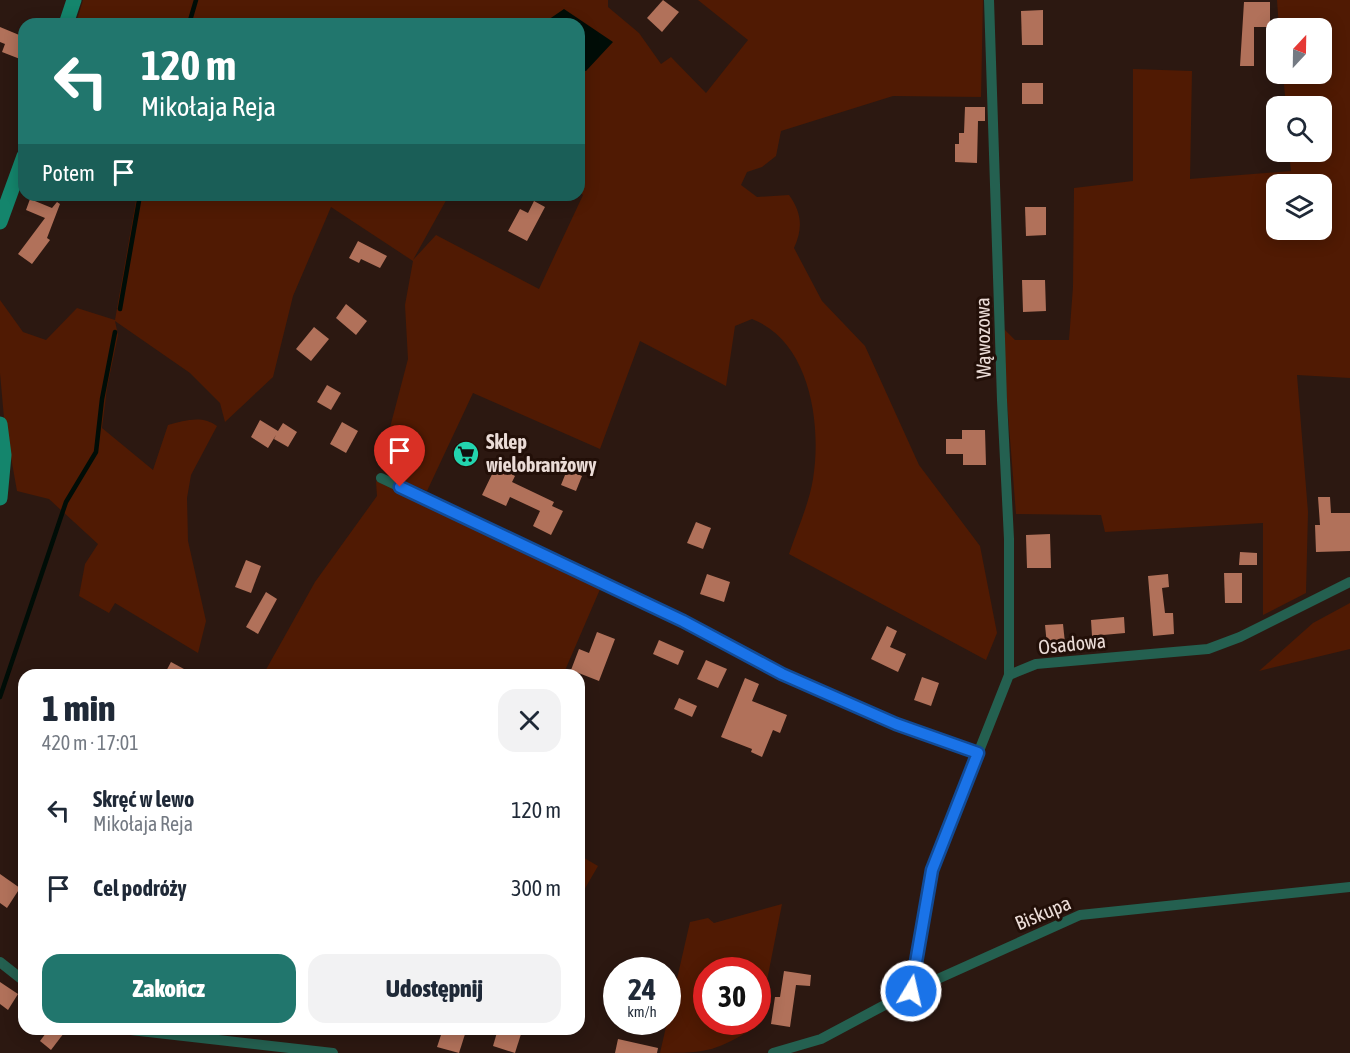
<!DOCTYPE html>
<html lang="pl">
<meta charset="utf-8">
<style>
body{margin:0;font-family:"Asap Condensed",sans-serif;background:#f2f2f3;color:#1f2937;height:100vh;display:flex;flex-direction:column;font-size:22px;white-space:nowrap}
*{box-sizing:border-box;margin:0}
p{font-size:20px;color:#747a83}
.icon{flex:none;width:33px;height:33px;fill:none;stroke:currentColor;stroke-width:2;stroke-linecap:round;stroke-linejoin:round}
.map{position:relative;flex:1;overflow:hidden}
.panel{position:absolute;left:18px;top:669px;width:567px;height:366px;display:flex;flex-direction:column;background:#fff;border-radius:18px;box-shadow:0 3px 15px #0003}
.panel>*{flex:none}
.guide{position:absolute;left:18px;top:18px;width:567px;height:183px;border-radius:18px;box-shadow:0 3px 15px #0003;background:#21766d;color:#fff;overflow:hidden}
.needle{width:39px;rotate:22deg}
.controls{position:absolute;left:1266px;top:18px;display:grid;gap:12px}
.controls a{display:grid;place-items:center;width:66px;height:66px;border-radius:12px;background:#fff;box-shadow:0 3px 15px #0003;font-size:30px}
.speed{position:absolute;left:603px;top:957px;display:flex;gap:12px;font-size:30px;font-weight:700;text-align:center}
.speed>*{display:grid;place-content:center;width:78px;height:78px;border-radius:50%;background:#fff;box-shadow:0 3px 15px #0003;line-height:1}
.speed small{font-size:15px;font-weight:400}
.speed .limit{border:9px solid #d22;background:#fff;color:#111}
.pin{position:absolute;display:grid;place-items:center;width:51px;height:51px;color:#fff;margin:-62px -26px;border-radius:50% 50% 50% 0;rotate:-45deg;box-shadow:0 0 6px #0007}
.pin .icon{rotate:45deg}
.me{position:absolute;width:66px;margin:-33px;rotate:9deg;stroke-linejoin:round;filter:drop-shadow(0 0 4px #0008)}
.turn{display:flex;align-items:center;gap:21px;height:126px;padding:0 24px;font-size:27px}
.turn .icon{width:78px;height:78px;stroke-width:2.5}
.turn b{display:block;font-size:42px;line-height:51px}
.then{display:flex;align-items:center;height:57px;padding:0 24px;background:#0003;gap:12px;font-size:22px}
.round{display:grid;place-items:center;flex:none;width:63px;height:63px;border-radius:18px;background:#f2f2f3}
.overview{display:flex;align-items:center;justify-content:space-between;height:102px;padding:0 24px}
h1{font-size:36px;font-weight:800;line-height:45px}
.primary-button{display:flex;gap:12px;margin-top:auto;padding:12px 24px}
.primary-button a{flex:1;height:69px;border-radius:18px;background:#21766d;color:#fff;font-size:24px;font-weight:800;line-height:69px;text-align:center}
.primary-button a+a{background:#f2f2f3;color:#1f2937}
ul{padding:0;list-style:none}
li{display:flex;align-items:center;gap:18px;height:78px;padding:0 24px}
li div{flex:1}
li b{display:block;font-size:22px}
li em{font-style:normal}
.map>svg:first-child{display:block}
.green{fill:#501a03;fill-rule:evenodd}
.water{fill:#000d07}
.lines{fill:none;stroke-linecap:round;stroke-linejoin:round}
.stream{stroke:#000d07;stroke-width:4.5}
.building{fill:#b1715a}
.street{stroke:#246050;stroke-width:10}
.secondary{stroke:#14856c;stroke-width:15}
.route-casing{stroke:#114b97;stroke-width:15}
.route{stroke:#1a73e8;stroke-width:10}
.labels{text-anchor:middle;stroke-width:6;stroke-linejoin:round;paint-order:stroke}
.street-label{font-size:20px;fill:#ebdcd7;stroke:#220f08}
.poi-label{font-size:20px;font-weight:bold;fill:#ebdcd7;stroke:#220f08;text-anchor:start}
</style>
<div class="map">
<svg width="1350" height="1053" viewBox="0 0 1350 1053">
<rect width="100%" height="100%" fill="#2c1811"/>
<g class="green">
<path d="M83,0H608V7L639,33L661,64L671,57L706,93L748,40L698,0H983L981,97L893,96L781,131L776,156L762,167L747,172L741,185L757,197L789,195C802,213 803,228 794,248L822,301L865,346L919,465L980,546L997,633L986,660L789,554C797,530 809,504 813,479C822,424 810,341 752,319L735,326L726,386L640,341L600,449L473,393L427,491L390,476L382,458L408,359L405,305L413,261L331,207L293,296L273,377L225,422L220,403L190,373L115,321L118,335L107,388L102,428L153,470L168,425C185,420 203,415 217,426L191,475L187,498L188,541L206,621L198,653L115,603L109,613L79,596L85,564L98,544L49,499L17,491L4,418L0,373V300L23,332L46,340L77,308L115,320L137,195H449L413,260L436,235L539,289L583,195L579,192V24H78L76,23Z"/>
<path d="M1277,0H1350V378L1297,375L1308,512L1306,593L1263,615V523L1105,532L1101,515L1016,514L1001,326L1015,340H1069L1073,287L1074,188L1133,181V69L1192,71L1190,179L1291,171L1289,152H1322V106H1286L1283,74H1322V28H1279ZM1276,184H1322V230H1276Z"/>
<path d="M376,481L601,587L563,675H263L315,582L377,496Z"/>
<path d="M1350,603V649L1259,671L1313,623Z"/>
<path d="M579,855L598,866L580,897L582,912L579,913Z"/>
<path d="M782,904L758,1026C715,1051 710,1053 660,1053L690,922L708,918L714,923ZM706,970H758V1022H706Z"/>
</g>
<path class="water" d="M564,9L613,42L586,71L579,69V24H542Z"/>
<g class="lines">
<g class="stream">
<path d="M189,24L196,0"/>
<path d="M120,309L140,195"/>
<path d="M0,697L66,502L96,452L102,399L115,332"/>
</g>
</g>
<g class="building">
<path d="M663,0L679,12L662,32L647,18Z"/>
<path d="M1244,2H1270V27H1254V66H1240Z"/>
<path d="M1043,10V45H1022L1021,11Z"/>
<path d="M0,27L24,37V50L20,59L2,52L5,44L0,42Z"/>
<rect x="1022" y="83" width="21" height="21"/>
<path d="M965,107H985V121H978L977,163L955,162V144H959V133H964Z"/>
<path d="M30,199L52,208L57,202L60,204L47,238L50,240L32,264L18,254L45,218L26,210Z"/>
<path d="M534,201L545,207L527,241L508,231L520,209L528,213Z"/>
<path d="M1025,207H1046V235L1026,236Z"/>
<path d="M358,241L387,256L380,268L361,259L359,263L349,258Z"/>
<path d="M1022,280H1045L1046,311L1023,312Z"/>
<path d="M346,304L367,321L356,335L336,318Z"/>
<path d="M314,327L329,339L311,361L296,349Z"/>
<path d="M327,385L341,393L331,410L317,402Z"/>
<path d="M260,420L278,431L283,423L297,432L288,447L274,439L276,435L268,448L251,437Z"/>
<path d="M342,422L358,431L346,453L330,444Z"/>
<path d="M962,430H985L986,465H963V454H946V439H962Z"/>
<path d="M496,466L515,476L512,482L554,502L552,506L563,511L551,535L533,526L540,511L510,497L506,506L482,495Z"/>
<path d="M567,470L582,476L576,491L561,485Z"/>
<path d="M1318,497H1330L1331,513H1350V551L1316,552L1315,525H1320Z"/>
<path d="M696,522L711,528L703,549L687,543Z"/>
<path d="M1050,534L1051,568H1027L1026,535Z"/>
<path d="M1240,552L1257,553V565H1239Z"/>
<path d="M246,560L261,566L251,593L235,587Z"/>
<path d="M1224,573H1242V603H1225Z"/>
<path d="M707,574L730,582L724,602L700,594Z"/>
<path d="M1168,574L1169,587L1162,588L1165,613H1173L1174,634L1153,636L1148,576Z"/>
<path d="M266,592L277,599L258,634L246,627Z"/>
<path d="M1124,617L1125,633L1092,636L1091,620Z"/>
<path d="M1063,624L1065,643L1047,645L1045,625Z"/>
<path d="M887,626L897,631L890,647L906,654L898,672L871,659Z"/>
<path d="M597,632L615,639L599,681L571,670L579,649L589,653Z"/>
<path d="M659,640L684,651L678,665L653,654Z"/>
<path d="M706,660L727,669L718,688L697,679Z"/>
<path d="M171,662L195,675H164Z"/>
<path d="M922,677L939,683L931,706L914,700Z"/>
<path d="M745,678L759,684L752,701L787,715L780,733L773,730L762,757L751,752L752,749L721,737Z"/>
<path d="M679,698L697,706L692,717L674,709Z"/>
<path d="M0,874L20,888L7,908L0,903Z"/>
<path d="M784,971L811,975L810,986L796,985L790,1027L771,1024L775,997H780Z"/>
<path d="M0,982L18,994L8,1010L0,1004Z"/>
<path d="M49,1029H67L51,1050L40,1041Z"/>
<path d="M443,1029L466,1031L459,1053L437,1047Z"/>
<path d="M498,1029L521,1034L515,1053L493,1046Z"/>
<path d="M618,1039L658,1048L657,1053H615Z"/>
</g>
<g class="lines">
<g class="street">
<path d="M989,0L1002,400L1009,539V675"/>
<path d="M381,478L683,621L782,673L896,724L978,753"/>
<path d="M0,962L24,981"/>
<path d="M911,991L932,870L1009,675L1036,664L1208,649L1240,637L1350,582"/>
<path d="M122,1029L333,1053"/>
<path d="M773,1053L821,1039L911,991L1080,915L1350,887"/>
</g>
<g class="secondary">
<path d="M66,24L74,0"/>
<path d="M0,222L24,156"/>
<path d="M0,424L4,455L0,498"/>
</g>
</g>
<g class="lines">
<g class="route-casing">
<path id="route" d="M400,487L683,621L782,674L896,724L978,753L932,870L911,991"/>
</g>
<use href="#route" class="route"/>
</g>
<defs>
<g id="supermarket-disc" transform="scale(1.35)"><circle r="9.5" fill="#23d5af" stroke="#220f08"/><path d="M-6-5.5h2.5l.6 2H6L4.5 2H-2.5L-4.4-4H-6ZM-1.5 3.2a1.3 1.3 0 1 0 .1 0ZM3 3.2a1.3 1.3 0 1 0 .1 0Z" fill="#111"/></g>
</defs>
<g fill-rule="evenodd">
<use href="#supermarket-disc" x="466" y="454"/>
</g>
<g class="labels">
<g class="street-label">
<text transform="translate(983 338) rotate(-91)" y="7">Wąwozowa</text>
<text transform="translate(1072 644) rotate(-6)" y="7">Osadowa</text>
<text transform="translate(1043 913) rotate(-23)" y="7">Biskupa</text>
</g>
<g class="poi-label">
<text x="486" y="449">Sklep<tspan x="486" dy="23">wielobranżowy</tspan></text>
</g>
</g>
</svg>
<div class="controls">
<a><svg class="needle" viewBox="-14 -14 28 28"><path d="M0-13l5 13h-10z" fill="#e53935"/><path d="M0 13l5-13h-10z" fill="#747a83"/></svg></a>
<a><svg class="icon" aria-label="search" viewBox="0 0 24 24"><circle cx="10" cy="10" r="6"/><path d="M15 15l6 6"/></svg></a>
<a><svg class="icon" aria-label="layers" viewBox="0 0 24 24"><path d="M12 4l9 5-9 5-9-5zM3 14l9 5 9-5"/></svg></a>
</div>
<div class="speed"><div>24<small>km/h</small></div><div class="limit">30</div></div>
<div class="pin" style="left:400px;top:487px;background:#d93025"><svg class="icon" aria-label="arrive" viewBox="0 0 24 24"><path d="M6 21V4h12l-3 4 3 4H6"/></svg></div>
<svg class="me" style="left:911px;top:991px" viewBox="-20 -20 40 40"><circle r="17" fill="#1a73e8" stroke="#fff" stroke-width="3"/><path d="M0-11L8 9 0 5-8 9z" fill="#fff"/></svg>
<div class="guide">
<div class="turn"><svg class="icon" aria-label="left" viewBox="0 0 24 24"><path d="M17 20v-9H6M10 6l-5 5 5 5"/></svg><div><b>120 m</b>Mikołaja Reja</div></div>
<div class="then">Potem<svg class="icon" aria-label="arrive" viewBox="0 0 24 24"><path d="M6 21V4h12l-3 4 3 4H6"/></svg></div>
</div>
<section class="panel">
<div class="overview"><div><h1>1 min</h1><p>420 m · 17:01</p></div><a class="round"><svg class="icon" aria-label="close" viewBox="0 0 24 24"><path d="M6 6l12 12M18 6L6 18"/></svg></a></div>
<ul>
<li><svg class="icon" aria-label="left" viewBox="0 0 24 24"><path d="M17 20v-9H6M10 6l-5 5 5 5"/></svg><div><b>Skręć w lewo</b><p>Mikołaja Reja</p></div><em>120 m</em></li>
<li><svg class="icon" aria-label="arrive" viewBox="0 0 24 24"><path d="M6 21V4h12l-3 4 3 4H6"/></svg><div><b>Cel podróży</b></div><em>300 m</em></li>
</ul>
<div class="primary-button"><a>Zakończ</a><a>Udostępnij</a></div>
</section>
</div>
